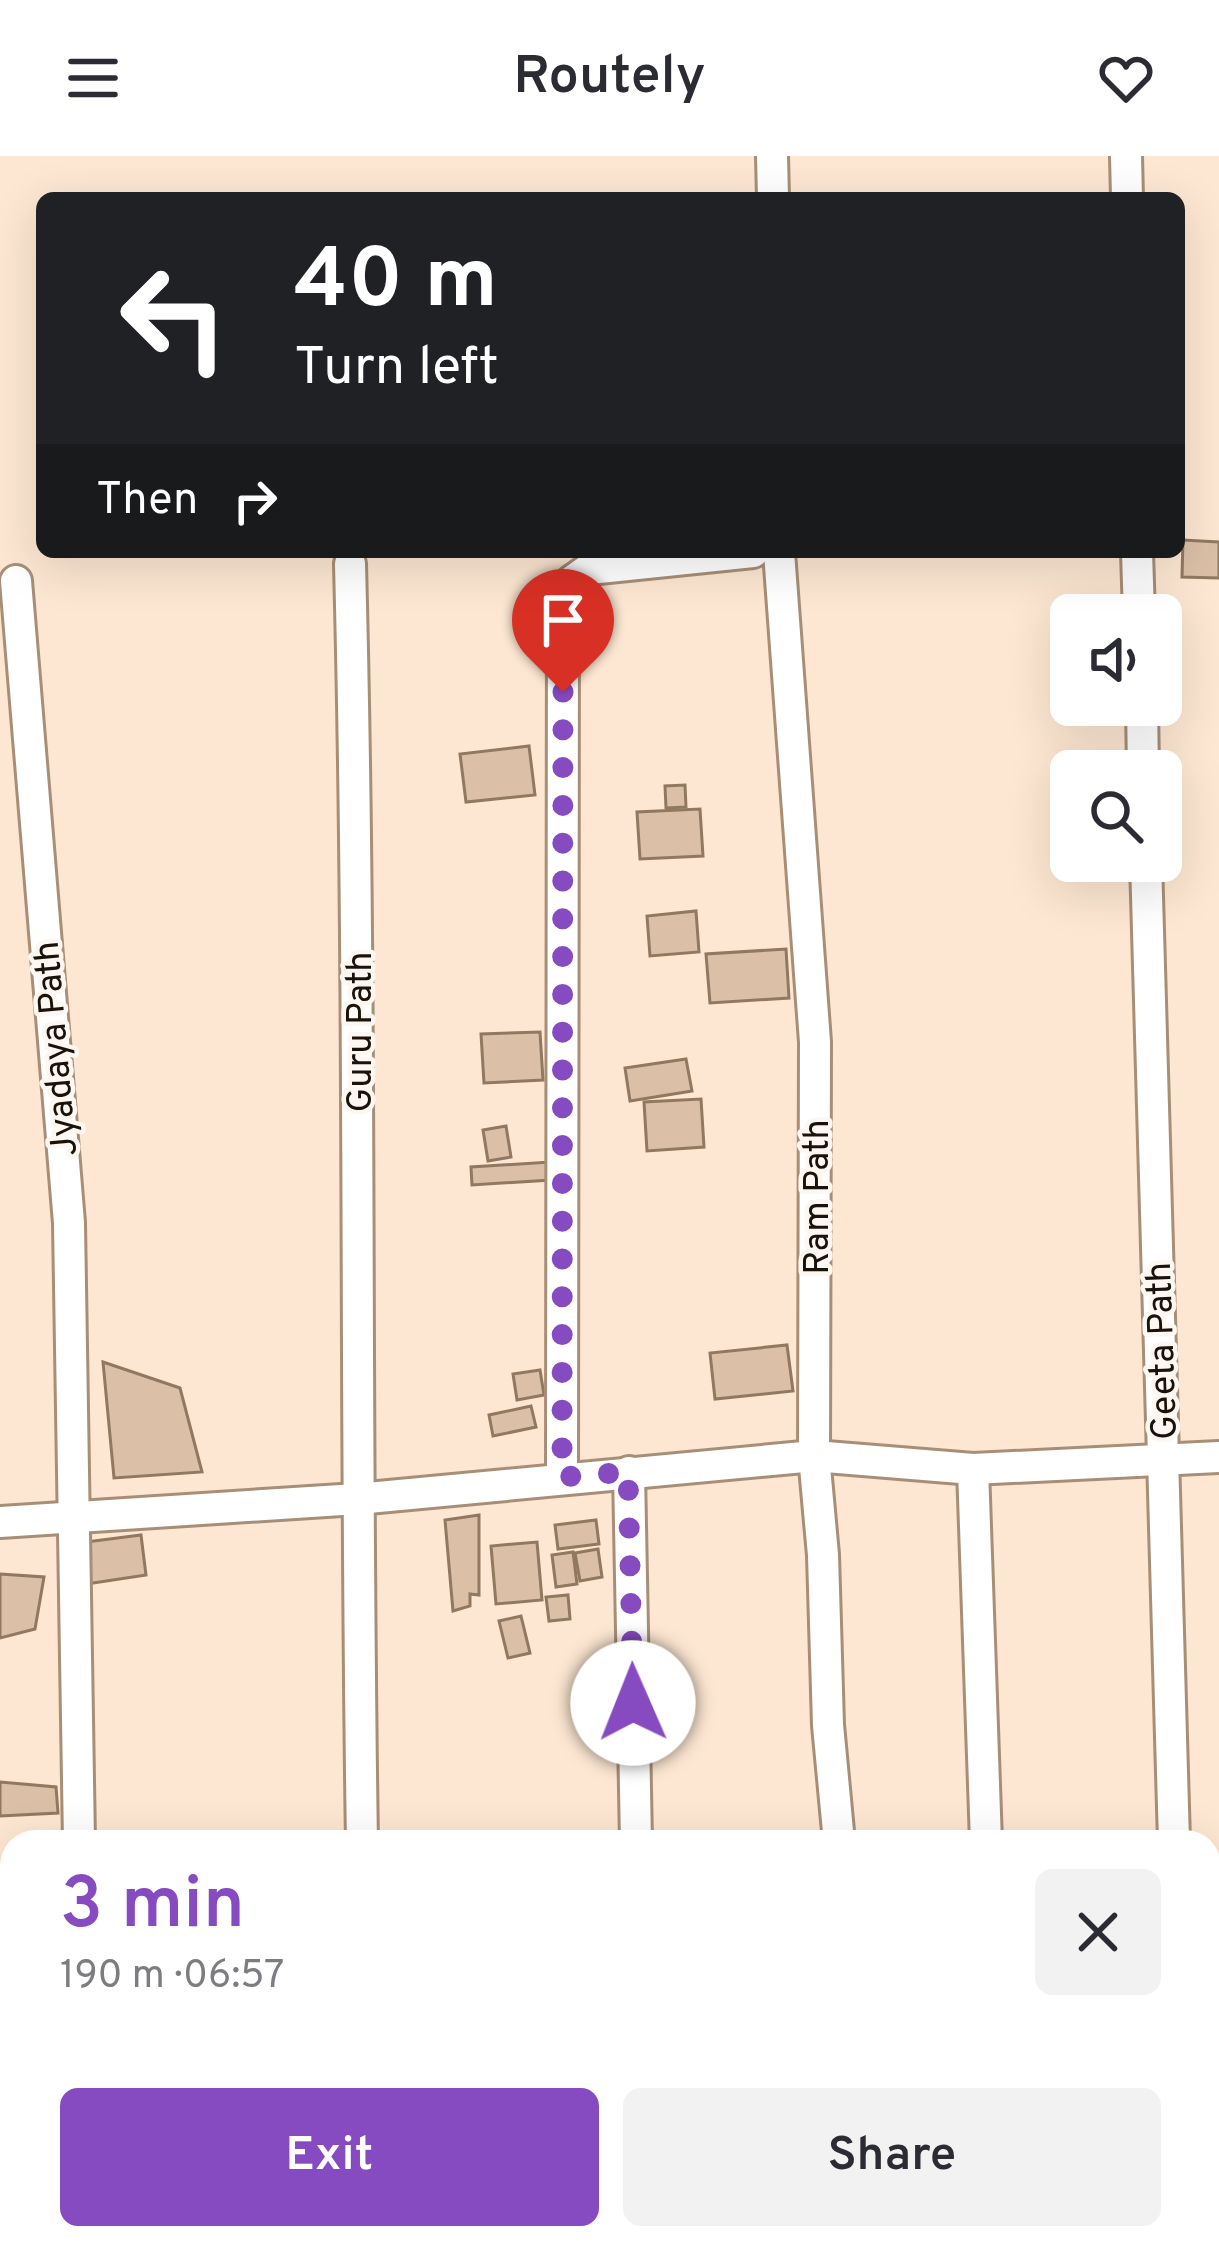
<!DOCTYPE html>
<meta charset="utf-8">
<style>
body{margin:0;font-family:Overpass,sans-serif;background:#f2f2f3;color:#2b2b33;height:100vh;display:flex;flex-direction:column;font-size:45px;white-space:nowrap}
*{box-sizing:border-box;margin:0}
p{font-size:39px;color:#7c7c81}
.icon{flex:none;width:66px;height:66px;fill:none;stroke:currentColor;stroke-width:2;stroke-linecap:round;stroke-linejoin:round}
.map{position:relative;flex:1;overflow:hidden}
.sheet{position:absolute;left:0px;top:1674px;width:1221px;height:420px;display:flex;flex-direction:column;background:#fff;border-radius:36px 36px 0 0;box-shadow:0 12px 48px #0002}
.sheet>*{flex:none}
.guide{position:absolute;left:36px;top:36px;width:1149px;height:366px;border-radius:18px;box-shadow:0 12px 48px #0002;background:#202124;color:#fff;overflow:hidden}
.controls{position:absolute;left:1050px;top:438px;display:grid;gap:24px}
.controls a{display:grid;place-items:center;width:132px;height:132px;border-radius:18px;background:#fff;box-shadow:0 12px 48px #0002;font-size:60px}
.pin{position:absolute;display:grid;place-items:center;width:102px;height:102px;color:#fff;margin:-123px -51px;border-radius:50% 50% 50% 0;rotate:-45deg;box-shadow:0 0 12px #0007}
.pin .icon{rotate:45deg}
.me{position:absolute;width:132px;margin:-66px;rotate:359deg;stroke-linejoin:round;filter:drop-shadow(0 0 9px #0008)}
.turn{display:flex;align-items:center;gap:42px;height:252px;padding:0 60px;font-size:54px}
.turn .icon{width:156px;height:156px;stroke-width:2.5}
.turn b{display:block;font-size:84px;line-height:102px}
.then{display:flex;align-items:center;height:114px;padding:0 60px;background:#0003;gap:24px;font-size:45px}
.round{display:grid;place-items:center;flex:none;width:126px;height:126px;border-radius:18px;background:#f2f2f3}
.headline{display:flex;align-items:center;justify-content:space-between;height:204px;padding:0 60px}
h1{font-size:72px;font-weight:600;line-height:90px;color:#874bc1}
.primary-button{display:flex;gap:24px;margin-top:auto;padding:24px 60px}
.primary-button a{flex:1;height:138px;border-radius:18px;background:#874bc1;color:#fff;font-size:48px;font-weight:600;line-height:138px;text-align:center}
.primary-button a+a{background:#f2f2f3;color:#2b2b33}
header{display:flex;justify-content:space-between;align-items:center;height:156px;padding:0 60px;background:#fff;font-size:54px;font-weight:600}
.map>svg:first-child{display:block}
.building{fill:#dbc0a7;stroke:#917861;stroke-width:3}
.lines{fill:none;stroke-linecap:round;stroke-linejoin:round}
.minor-casing{stroke:#a88e76;stroke-width:36}
.minor{stroke:#fff;stroke-width:30}
.route{stroke:#874bc1;stroke-width:21;stroke-dasharray:0 37.8}
.labels{text-anchor:middle;stroke-width:9;stroke-linejoin:round;paint-order:stroke}
.street-label{font-size:36px;fill:#1a1108;stroke:#fdf7f2}
</style>
<header><svg class="icon" aria-label="menu" viewBox="0 0 24 24"><path d="M4 6h16M4 12h16M4 18h16"/></svg>Routely<svg class="icon" aria-label="heart" viewBox="0 0 24 24"><path d="M12 20l-8-8c-3-5 5-10 8-4 3-6 11-1 8 4z"/></svg></header>
<div class="map">
<svg width="1219" height="2094" viewBox="0 0 1219 2094">
<rect width="100%" height="100%" fill="#fde7d2"/>
<g class="building">
<path d="M1183,384L1219,386V422L1182,421Z"/>
<path d="M529,590L535,639L466,646L460,598Z"/>
<path d="M685,629L686,651L666,652L665,630Z"/>
<path d="M700,653L703,700L640,703L637,656Z"/>
<path d="M696,755L699,796L650,800L647,760Z"/>
<path d="M786,793L789,842L710,847L706,798Z"/>
<path d="M540,876L543,924L484,927L481,878Z"/>
<path d="M686,903L692,935L630,945L625,912Z"/>
<path d="M701,943L704,991L647,995L644,946Z"/>
<path d="M506,970L511,1001L488,1005L483,974Z"/>
<path d="M550,1006L551,1024L472,1029L471,1011Z"/>
<path d="M787,1189L793,1235L715,1243L710,1197Z"/>
<path d="M103,1206L180,1232L202,1316L114,1322Z"/>
<path d="M540,1214L544,1239L517,1244L513,1218Z"/>
<path d="M531,1250L536,1271L493,1280L489,1259Z"/>
<path d="M479,1359V1439L470,1438V1450L453,1455L445,1364Z"/>
<path d="M596,1364L599,1388L558,1393L555,1369Z"/>
<path d="M141,1379L146,1419L80,1429L78,1387Z"/>
<path d="M537,1386L542,1444L496,1448L491,1390Z"/>
<path d="M598,1393L602,1421L580,1425L575,1397Z"/>
<path d="M573,1396L577,1428L556,1431L552,1399Z"/>
<path d="M0,1418L44,1421L35,1473L0,1482Z"/>
<path d="M568,1439L570,1463L549,1465L546,1441Z"/>
<path d="M521,1460L530,1497L508,1502L499,1465Z"/>
<path d="M0,1626L56,1631L58,1657L0,1660Z"/>
<path d="M12,1776V1817H0V1778Z"/>
<path d="M0,1912L12,1915V1979L0,1980Z"/>
</g>
<g class="lines">
<g class="minor-casing">
<g id="minor">
<path d="M772,0L773,42"/>
<path d="M1126,0L1127,42"/>
<path d="M779,396L815,886L814,1300L823,1399L828,1569L839,1686"/>
<path d="M1137,396L1139,459"/>
<path d="M350,408C361,834 355,1260 362,1686"/>
<path d="M16,425L69,1067L79,1686"/>
<path d="M1142,549L1143,615"/>
<path d="M1146,705L1174,1686"/>
<path d="M973,1313L986,1686"/>
<path d="M629,1316L636,1686"/>
<path d="M562,1321L563,443L572,425L589,413L753,396"/>
<path d="M0,1366L357,1343L814,1300L973,1313L1219,1301"/>
<path d="M93,2082V2094"/>
<path d="M999,2082L1000,2094"/>
<path d="M1185,2082V2094"/>
<path d="M620,2094L622,2082"/>
<path d="M840,2094L841,2082"/>
</g>
</g>
<use href="#minor" class="minor"/>
</g>
<g class="lines">
<path class="route" d="M563,536L562,1321L628,1316L633,1547"/>
</g>
<g class="labels">
<g class="street-label">
<text transform="translate(358 876) rotate(-90)" y="13">Guru Path</text>
<text transform="translate(54 893) rotate(-95)" y="13">Jyadaya Path</text>
<text transform="translate(815 1041) rotate(-90)" y="13">Ram Path</text>
<text transform="translate(1160 1195) rotate(-92)" y="13">Geeta Path</text>
</g>
</g>
</svg>
<div class="controls">
<a><svg class="icon" aria-label="sound" viewBox="0 0 24 24"><path d="M4 9h4l5-4v14l-5-4H4zM17 9q2 3 0 6"/></svg></a>
<a><svg class="icon" aria-label="search" viewBox="0 0 24 24"><circle cx="10" cy="10" r="6"/><path d="M15 15l6 6"/></svg></a>
</div>
<div class="pin" style="left:563px;top:536px;background:#d93025"><svg class="icon" aria-label="arrive" viewBox="0 0 24 24"><path d="M6 21V4h12l-3 4 3 4H6"/></svg></div>
<svg class="me" style="left:633px;top:1547px" viewBox="-20 -20 40 40"><circle r="19" fill="#fff"/><path d="M0-13L10 11 0 6-10 11z" fill="#874bc1"/></svg>
<div class="guide">
<div class="turn"><svg class="icon" aria-label="left" viewBox="0 0 24 24"><path d="M17 20v-9H6M10 6l-5 5 5 5"/></svg><div><b>40 m</b>Turn left</div></div>
<div class="then">Then<svg class="icon" aria-label="right" viewBox="0 0 24 24"><path d="M7 20v-9h11M14 6l5 5-5 5"/></svg></div>
</div>
<section class="sheet">
<div class="headline"><div><h1>3 min</h1><p>190 m · 06:57</p></div><a class="round"><svg class="icon" aria-label="close" viewBox="0 0 24 24"><path d="M6 6l12 12M18 6L6 18"/></svg></a></div>
<div class="primary-button"><a>Exit</a><a>Share</a></div>
</section>
</div>
